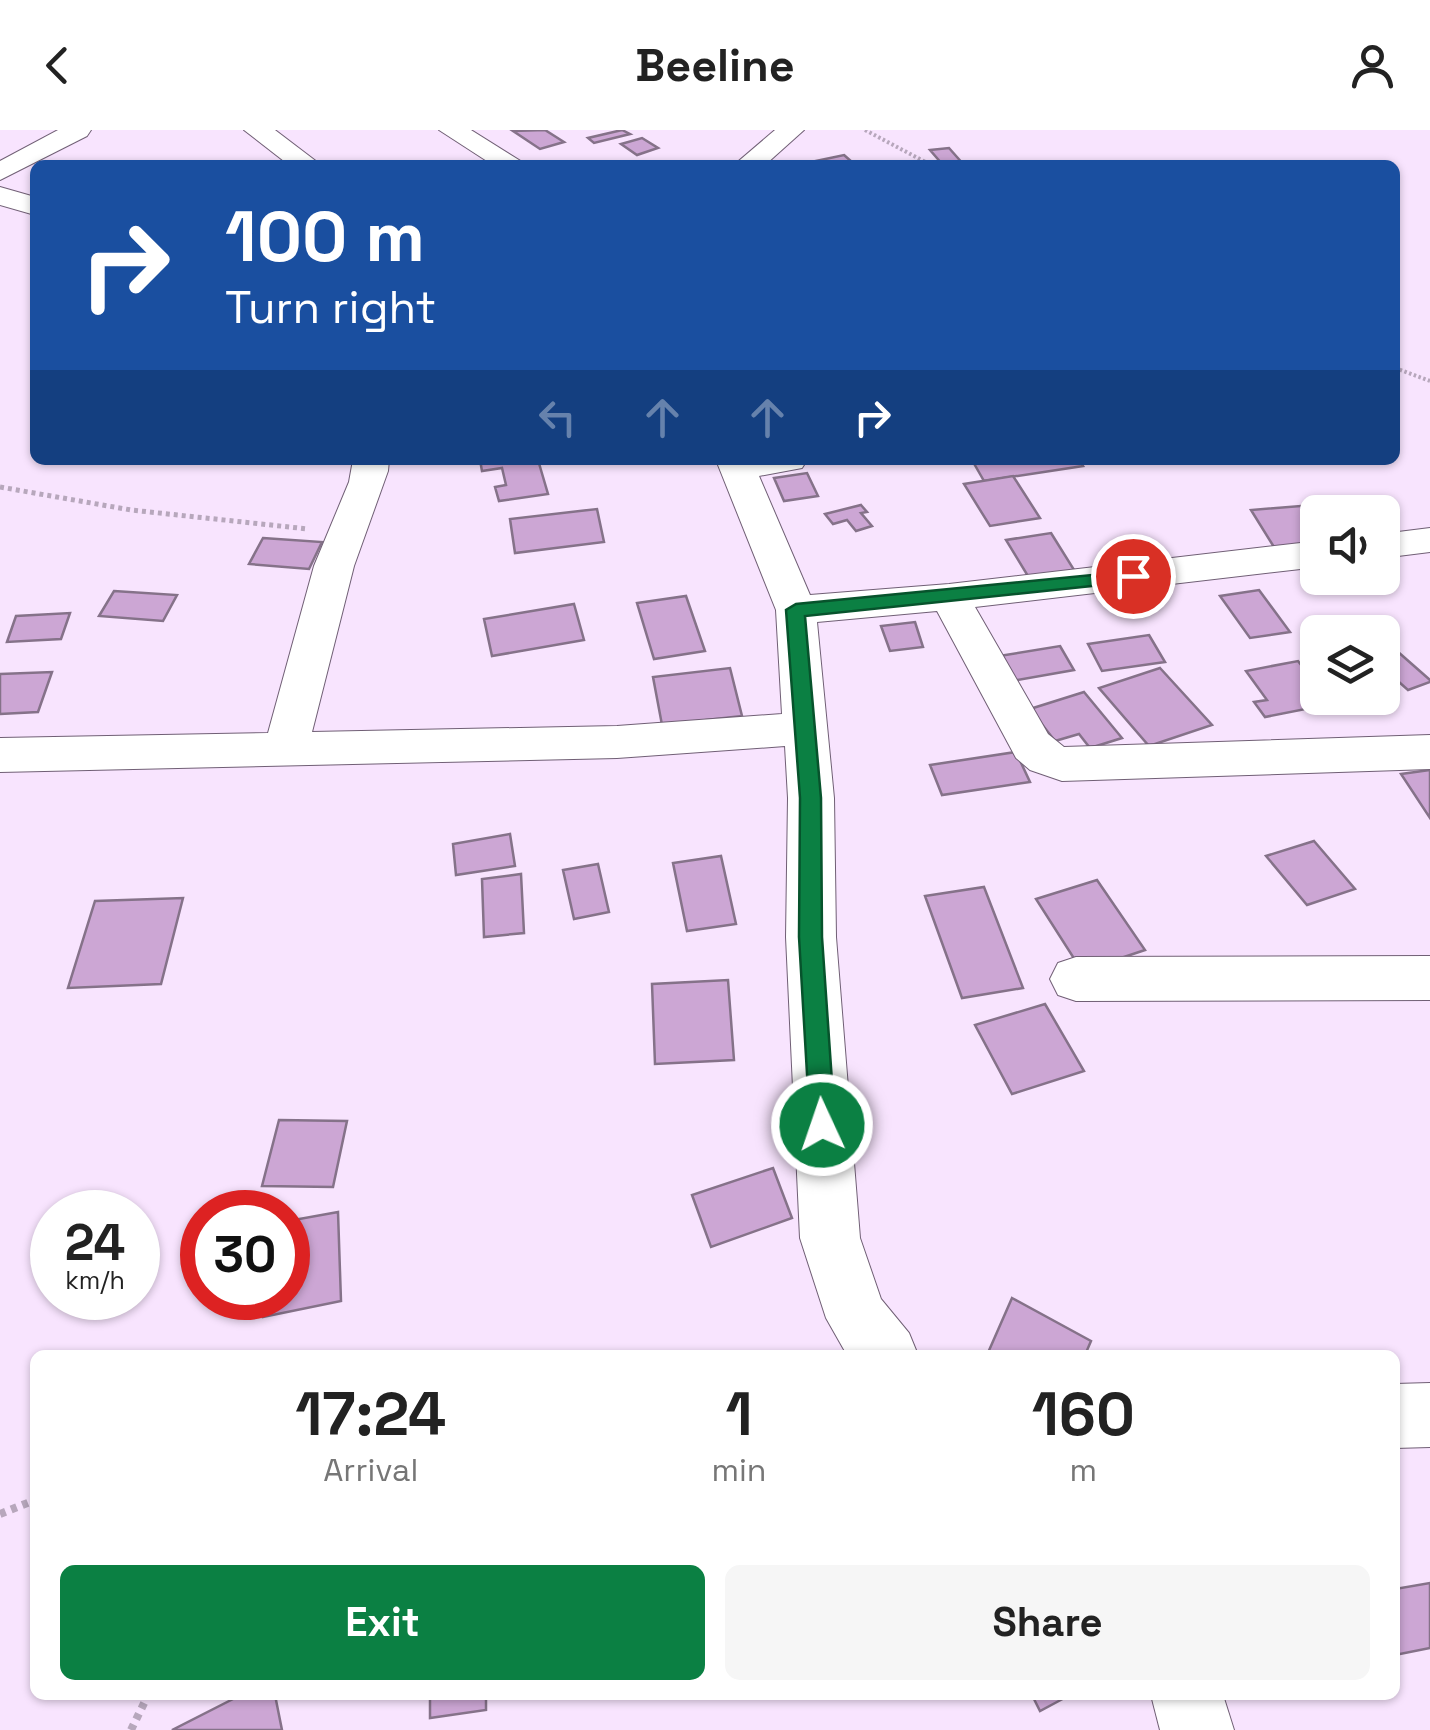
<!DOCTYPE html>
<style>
body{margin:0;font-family:"Space Grotesk",sans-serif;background:#f6f6f6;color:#222;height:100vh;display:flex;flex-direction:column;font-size:38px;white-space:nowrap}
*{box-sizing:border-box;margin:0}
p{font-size:32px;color:#767676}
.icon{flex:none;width:55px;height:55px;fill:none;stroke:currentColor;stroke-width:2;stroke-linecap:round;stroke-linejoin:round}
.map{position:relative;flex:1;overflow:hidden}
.details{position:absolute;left:30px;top:1220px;width:1370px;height:350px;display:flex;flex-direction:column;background:#fff;border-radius:15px;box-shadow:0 2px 8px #0004}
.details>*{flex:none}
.guide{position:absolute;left:30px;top:30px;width:1370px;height:305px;border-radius:15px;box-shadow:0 2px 8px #0004;background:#1a4fa0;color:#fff;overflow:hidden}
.buttons{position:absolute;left:1300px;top:365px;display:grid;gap:20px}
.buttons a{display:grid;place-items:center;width:100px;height:100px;border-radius:15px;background:#fff;box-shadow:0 2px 8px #0004;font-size:50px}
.speed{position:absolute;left:30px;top:1060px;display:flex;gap:20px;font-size:50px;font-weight:700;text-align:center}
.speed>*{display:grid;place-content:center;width:130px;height:130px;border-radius:50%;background:#fff;box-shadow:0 2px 8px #0004;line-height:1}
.speed small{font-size:25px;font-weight:400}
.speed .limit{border:15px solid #d22;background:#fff;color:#111}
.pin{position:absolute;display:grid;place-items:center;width:85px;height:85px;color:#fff;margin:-42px;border:5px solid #fff;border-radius:50%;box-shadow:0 2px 10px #0007}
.me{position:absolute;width:110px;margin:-55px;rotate:357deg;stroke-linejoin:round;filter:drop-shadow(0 0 8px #0008)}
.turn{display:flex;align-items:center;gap:35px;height:210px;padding:0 30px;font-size:45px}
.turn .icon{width:130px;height:130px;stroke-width:2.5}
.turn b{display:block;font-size:70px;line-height:85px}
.lanes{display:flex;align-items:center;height:95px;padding:0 30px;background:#0003;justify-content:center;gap:50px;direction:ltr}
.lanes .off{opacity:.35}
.eta{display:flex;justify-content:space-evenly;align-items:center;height:170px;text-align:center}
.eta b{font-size:60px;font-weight:600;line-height:70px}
.action{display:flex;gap:20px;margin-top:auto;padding:20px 30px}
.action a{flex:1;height:115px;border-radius:15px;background:#0b8043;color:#fff;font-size:40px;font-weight:600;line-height:115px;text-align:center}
.action a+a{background:#f6f6f6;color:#222}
header{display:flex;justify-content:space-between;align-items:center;height:130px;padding:0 30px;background:#fff;font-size:45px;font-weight:600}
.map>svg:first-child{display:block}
.building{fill:#cca6d4;stroke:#857289;stroke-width:2.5}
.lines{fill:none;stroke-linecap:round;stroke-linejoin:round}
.street-casing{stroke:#705f75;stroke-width:2}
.path-far2{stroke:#b7a7bc;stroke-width:4;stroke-dasharray:2.5 2.5;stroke-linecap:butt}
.path-far1{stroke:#b7a7bc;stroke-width:5;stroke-dasharray:4 4;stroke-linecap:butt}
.path{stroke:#b7a7bc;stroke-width:8;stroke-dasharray:6 6;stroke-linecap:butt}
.street{fill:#fff;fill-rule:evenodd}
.route{fill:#0b8043;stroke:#07532c;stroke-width:2.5}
</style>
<header><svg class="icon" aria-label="back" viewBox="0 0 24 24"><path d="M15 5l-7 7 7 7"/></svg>Beeline<svg class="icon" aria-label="person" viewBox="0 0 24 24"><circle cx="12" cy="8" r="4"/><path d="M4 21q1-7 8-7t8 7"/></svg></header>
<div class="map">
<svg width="1430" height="1600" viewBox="0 0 1430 1600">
<rect width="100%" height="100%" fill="#f8e4fe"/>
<g class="building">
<path d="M545,0L564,12L540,19L513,1Z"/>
<path d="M622,0L630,4L594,13L588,8Z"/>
<path d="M642,8L658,18L637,25L621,14Z"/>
<path d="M949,18L964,35H943L930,20Z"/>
<path d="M844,25L852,32L821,35L816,31Z"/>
<path d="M480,330H538L548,364L499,371L495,357L506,355L502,338L482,341Z"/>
<path d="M972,330H1079L1083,336L984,351Z"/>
<path d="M807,343L818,366L784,371L774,348Z"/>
<path d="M1013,346L1040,388L990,396L964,354Z"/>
<path d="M861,375L867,382L861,383L872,396L856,401L847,390L833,394L825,384Z"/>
<path d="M1313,375L1318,382V414L1274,417L1251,380Z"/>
<path d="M597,379L604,412L515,423L510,389Z"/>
<path d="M1051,403L1076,443L1031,451L1006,410Z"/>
<path d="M263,408L322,412L309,439L249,434Z"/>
<path d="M1259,460L1290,502L1250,508L1220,466Z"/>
<path d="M114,461L177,465L163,491L99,486Z"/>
<path d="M686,466L705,521L654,529L637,473Z"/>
<path d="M574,474L584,510L492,526L484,489Z"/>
<path d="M70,483L61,509L7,512L16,486Z"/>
<path d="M915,492L923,517L890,521L881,496Z"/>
<path d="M1149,505L1165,532L1102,541L1088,514Z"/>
<path d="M1060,516L1074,540L1006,552L993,527Z"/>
<path d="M1397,521L1430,550V552L1408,560L1382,537V526Z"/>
<path d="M1298,531L1318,557V568H1326L1331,574L1265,587L1254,572L1267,570L1246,541Z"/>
<path d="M730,538L742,586L662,595L653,547Z"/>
<path d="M1160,538L1212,595L1149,616L1099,558Z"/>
<path d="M52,542L38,582L0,584V544Z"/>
<path d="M1084,562L1122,608L1090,618L1079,604L1055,611L1030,579Z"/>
<path d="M1016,622L1030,652L942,665L930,635Z"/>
<path d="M1430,640V688L1401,644Z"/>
<path d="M510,704L515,736L456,745L453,714Z"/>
<path d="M1314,711L1355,759L1307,775L1266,726Z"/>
<path d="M721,726L736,794L687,801L673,733Z"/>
<path d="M598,734L609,782L574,789L563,740Z"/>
<path d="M521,744L524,803L484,807L482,749Z"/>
<path d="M1097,750L1145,820L1082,841L1036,769Z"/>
<path d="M984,757L1023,858L962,868L925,766Z"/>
<path d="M183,768L161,854L68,858L95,771Z"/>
<path d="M728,850L734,930L655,934L652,854Z"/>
<path d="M1045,874L1084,941L1012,964L975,895Z"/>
<path d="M279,990L347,991L333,1057L262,1056Z"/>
<path d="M773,1038L792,1088L711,1117L692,1065Z"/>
<path d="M338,1082L341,1171L263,1187V1168H288V1091Z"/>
<path d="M1012,1168L1091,1211L1085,1225H987Z"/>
<path d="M1430,1453V1518L1395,1525V1459Z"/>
<path d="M241,1565H275L282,1600H172Z"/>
<path d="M430,1565H486V1580L430,1588Z"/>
<path d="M1032,1565H1070L1040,1581Z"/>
</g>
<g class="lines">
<g class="street-casing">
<g id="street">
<path d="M58,0H91L87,6L0,50V31Z"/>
<path d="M244,0H275L321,35H289Z"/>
<path d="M439,0H471L527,35H493Z"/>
<path d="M775,0H804L765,35H734Z"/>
<path d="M0,57L35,67V85L0,75Z"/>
<path d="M353,330H389L388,341L354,436L312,602L617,596L782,584L776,480L716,330H807L802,338L759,346L810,465L949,454L1318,411V437L975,477L1048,604L1064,617L1430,605V639L1062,651L1030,640L1016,628L937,481L817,492L834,668L836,807L860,1108L881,1169L909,1203L918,1225H847L826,1188L800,1108L786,807L788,668L785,616L617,628L0,642V608L268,603L314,436L349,352Z"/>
<path d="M1430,398V422L1382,428V404Z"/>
<path d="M1430,826V870L1076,871L1058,865L1050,849L1058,833L1076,827Z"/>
<path d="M1430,1253V1317L1395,1318V1254Z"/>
<path d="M1151,1565H1223L1234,1600H1160Z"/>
</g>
</g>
<g class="path-far2">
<path d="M865,0L931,35"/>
<path d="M1395,238L1430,251"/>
</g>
<path class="path-far1" d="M0,357L131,380L308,399"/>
<g class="path">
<path d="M0,1384L35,1370"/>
<path d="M131,1600L148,1565"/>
</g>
<use href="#street" class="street"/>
</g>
<path class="route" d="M1133,441L1142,446L1139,451L805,486L821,668L822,807L835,995L831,1003L822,1007L814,1003L810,995L799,807L800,668L786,480L796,474Z"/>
</svg>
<div class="buttons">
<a><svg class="icon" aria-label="sound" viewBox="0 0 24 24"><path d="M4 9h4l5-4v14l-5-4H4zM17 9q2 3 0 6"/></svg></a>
<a><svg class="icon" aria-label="layers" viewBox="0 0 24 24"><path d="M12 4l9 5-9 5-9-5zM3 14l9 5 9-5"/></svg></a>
</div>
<div class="speed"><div>24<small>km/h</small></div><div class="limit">30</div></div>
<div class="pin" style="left:1133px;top:446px;background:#d93025"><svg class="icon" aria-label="arrive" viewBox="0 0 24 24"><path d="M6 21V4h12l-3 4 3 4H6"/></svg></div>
<svg class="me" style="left:822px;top:995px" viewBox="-20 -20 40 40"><circle r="17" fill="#0b8043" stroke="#fff" stroke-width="3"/><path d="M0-11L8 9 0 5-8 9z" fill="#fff"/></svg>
<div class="guide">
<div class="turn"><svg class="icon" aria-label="right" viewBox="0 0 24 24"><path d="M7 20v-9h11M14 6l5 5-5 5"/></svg><div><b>100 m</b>Turn right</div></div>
<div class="lanes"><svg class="icon off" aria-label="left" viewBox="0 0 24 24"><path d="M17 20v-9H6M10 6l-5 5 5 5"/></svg><svg class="icon off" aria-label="ahead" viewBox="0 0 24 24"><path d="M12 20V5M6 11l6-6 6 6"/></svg><svg class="icon off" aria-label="ahead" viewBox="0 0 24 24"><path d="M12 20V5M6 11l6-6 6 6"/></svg><svg class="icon" aria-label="right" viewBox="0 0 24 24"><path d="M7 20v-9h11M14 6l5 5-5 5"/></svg></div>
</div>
<section class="details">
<div class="eta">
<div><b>17:24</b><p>Arrival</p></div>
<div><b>1</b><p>min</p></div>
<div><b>160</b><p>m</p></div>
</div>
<div class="action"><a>Exit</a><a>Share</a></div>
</section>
</div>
